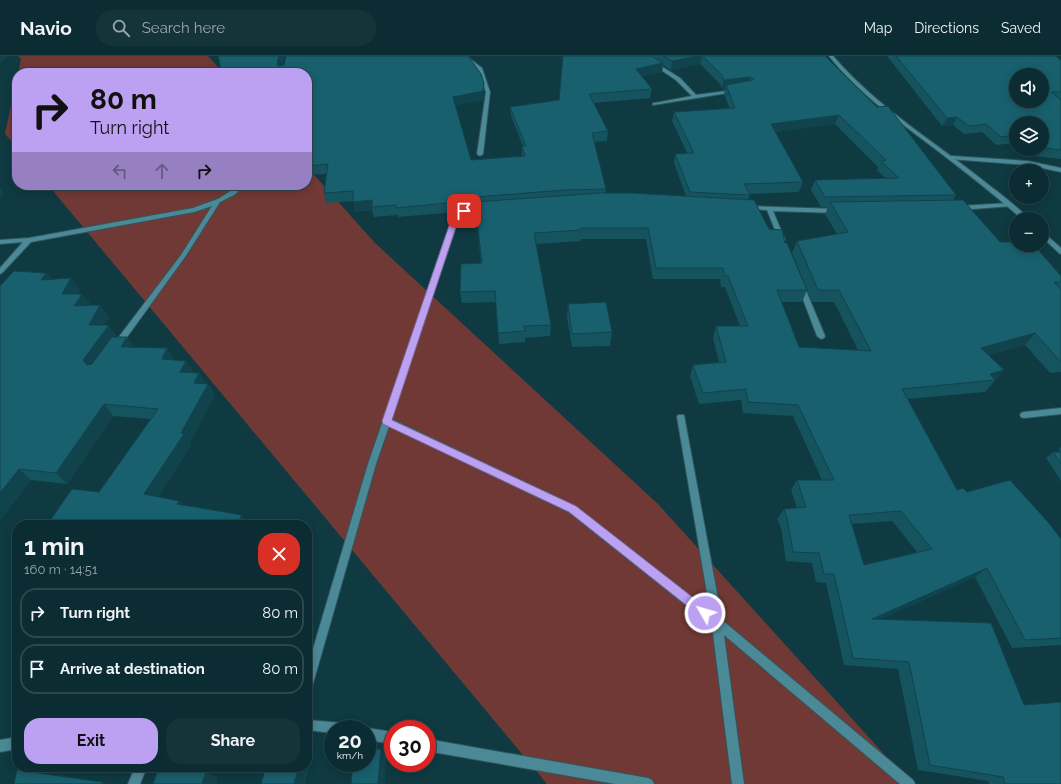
<!DOCTYPE html>
<meta charset="utf-8">
<style>
body{margin:0;font-family:Raleway,sans-serif;background:#14343a;color:#f1f3f6;height:100vh;display:flex;flex-direction:column;font-size:15px;white-space:nowrap}
*{box-sizing:border-box;margin:0}
p{font-size:13px;color:#9aa7ac}
.icon{flex:none;width:22px;height:22px;fill:none;stroke:currentColor;stroke-width:2;stroke-linecap:round;stroke-linejoin:round}
.map{position:relative;flex:1;overflow:hidden}
.sheet{position:absolute;left:12px;top:464px;width:300px;height:252px;display:flex;flex-direction:column;background:#0b2c32;border-radius:16px;box-shadow:0 2px 10px #0003,0 0 0 1px #2b484d}
.sheet>*{flex:none}
.top-card{position:absolute;left:12px;top:12px;width:300px;height:122px;border-radius:16px;box-shadow:0 2px 10px #0003,0 0 0 1px #2b484d;background:#bca0f2;color:#111;overflow:hidden}
.fabs{position:absolute;left:1009px;top:12px;display:grid;gap:8px}
.fabs a{display:grid;place-items:center;width:40px;height:40px;border-radius:50%;background:#0b2c32;box-shadow:0 2px 10px #0003,0 0 0 1px #2b484d;font-size:20px}
.speed{position:absolute;left:324px;top:664px;display:flex;gap:8px;font-size:20px;font-weight:700;text-align:center}
.speed>*{display:grid;place-content:center;width:52px;height:52px;border-radius:50%;background:#0b2c32;box-shadow:0 2px 10px #0003,0 0 0 1px #2b484d;line-height:1}
.speed small{font-size:10px;font-weight:400}
.speed .limit{border:6px solid #d22;background:#fff;color:#111}
.pin{position:absolute;display:grid;place-items:center;width:34px;height:34px;color:#fff;margin:-17px;border-radius:8px;box-shadow:0 2px 6px #0006}
.me{position:absolute;width:44px;margin:-22px;rotate:308deg;stroke-linejoin:round;filter:drop-shadow(0 0 3px #0008)}
.turn{display:flex;align-items:center;gap:14px;height:84px;padding:0 12px;font-size:18px}
.turn .icon{width:52px;height:52px;stroke-width:2.5}
.turn b{display:block;font-size:28px;line-height:34px}
.lanes{display:flex;align-items:center;height:38px;padding:0 12px;background:#0003;justify-content:center;gap:20px;direction:ltr}
.lanes .off{opacity:.35}
.round{display:grid;place-items:center;flex:none;width:42px;height:42px;border-radius:16px;background:#14343a}
.head{display:flex;align-items:center;justify-content:space-between;height:68px;padding:0 12px}
h1{font-size:24px;font-weight:700;line-height:30px}
.cta{display:flex;gap:8px;margin-top:auto;padding:8px 12px}
.cta a{flex:1;height:46px;border-radius:16px;background:#bca0f2;color:#111;font-size:16px;font-weight:700;line-height:46px;text-align:center}
.cta a+a{background:#14343a;color:#f1f3f6}
ul{padding:0;list-style:none}
li{display:flex;align-items:center;gap:12px;height:50px;margin:0 8px 6px;padding:0 4px;border:2px solid #2b484d;border-radius:16px}
li div{flex:1}
li b{display:block;font-size:15px}
li em{font-style:normal}
header{display:flex;align-items:center;gap:24px;box-sizing:border-box;height:56px;padding:0 20px;background:#0b2c32;border-bottom:1px solid #2b484d}
header strong{font-size:19px}
nav{display:flex;gap:22px;margin-inline-start:auto;font-size:14px}
.search{width:280px;height:36px;background:#14343a;display:flex;align-items:center;gap:10px;box-sizing:border-box;padding:0 14px;border-radius:16px;color:#9aa7ac;font-size:15px}
.map>svg:first-child{display:block}
.green{fill:#713935}
.lines{fill:none;stroke-linecap:round;stroke-linejoin:round}
.service-casing{stroke:#2f565e;stroke-width:2}
.minor-casing{stroke:#2f565e;stroke-width:2}
.tertiary-casing{stroke:#2f565e;stroke-width:2}
.service{fill:#4c8997;fill-rule:evenodd}
.minor{fill:#4c8997;fill-rule:evenodd}
.tertiary{fill:#4c8997;fill-rule:evenodd}
.wall{fill:#15535f;fill-rule:evenodd}
.shaded-wall{fill:#11434d}
.building{fill:#18606e;stroke:#11434d;fill-rule:evenodd}
.route{fill:#bca0f2;stroke:#7a689d}
</style>
<header>
<strong>Navio</strong>
<div class="search"><svg class="icon" aria-label="search" viewBox="0 0 24 24"><circle cx="10" cy="10" r="6"/><path d="M15 15l6 6"/></svg>Search here</div>
<nav><a>Map</a><a>Directions</a><a>Saved</a></nav>
</header>
<div class="map">
<svg width="1061" height="728" viewBox="0 0 1061 728">
<rect width="100%" height="100%" fill="#0f3a42"/>
<g class="green">
<path d="M18,0H208L223,17H18L21,3Z"/>
<path d="M17,21V92L5,78Z"/>
<path d="M307,111L375,187L658,448L911,728H547L48,129H307Z"/>
</g>
<g class="lines">
<g class="service-casing">
<path id="service" d="M1061,352V358L1024,362L1021,361L1020,359L1021,357L1024,356Z"/>
</g>
<g class="minor-casing">
<g id="minor">
<path d="M461,0H466L482,12L490,36L483,98L480,100L477,98L486,36L478,14Z"/>
<path d="M640,0H645L680,22L696,39L734,34L736,35L734,36L653,49V47H655L692,40L676,24Z"/>
<path d="M952,100L1028,105L1061,112V116L1028,109L950,103L949,102Z"/>
<path d="M240,129H246L234,139L220,146L185,201L119,292H113L112,290L181,199L212,150L194,156L31,186L2,217L0,218V212L23,186L0,188V184L29,182L193,152L218,143Z"/>
<path d="M1010,147L1012,148V150L960,154L957,152L960,150Z"/>
<path d="M748,150L837,153L840,155L837,157L773,155L785,184L782,186L779,184L767,154L746,153L745,152Z"/>
<path d="M485,152L488,154L487,155L466,157L459,162L391,363L575,450L710,555L677,361L678,359H684L722,564L913,724L915,728H900L724,579L744,728H732L712,570L569,456L389,370L376,408L312,631L311,635L307,636V613L368,408L453,161L462,154Z"/>
<path d="M799,228H801L804,230L825,280L824,282L821,283L817,280L798,230Z"/>
<path d="M307,664L343,667L347,669L349,673H333V677L307,674Z"/>
<path d="M367,672L393,676V688L367,684V673H366Z"/>
<path d="M17,681V693L0,696V684Z"/>
<path d="M427,683L648,722L652,724L654,728H615L427,695Z"/>
<path d="M135,711H147L140,728H128Z"/>
</g>
</g>
<g class="tertiary-casing">
<g id="tertiary">
<path d="M829,0H833C875,49 930,83 980,122C996,135 1015,148 1029,163H1022C994,138 964,115 934,92C897,64 858,37 829,0Z"/>
<path d="M1042,176L1044,177L1061,192V198L1059,197L1042,181Z"/>
</g>
</g>
<use href="#service" class="service"/>
<use href="#minor" class="minor"/>
<use href="#tertiary" class="tertiary"/>
</g>
<g class="wall">
<path d="M218,0H285L282,9L484,27V36L483,44L455,49L471,104L522,100V90H523L511,60L510,51L559,44L563,0H825L956,139L953,144L1000,186L1061,220V316L1050,317L1025,289L988,299L1004,314L985,336L908,343L957,434L967,436L1061,483V589L1012,592L975,521L881,563L1024,649L1061,728H989L988,725L918,714L898,613L844,609L826,527L816,526L812,507L786,505L781,472L777,463L784,453L797,452L791,434L797,424H822L793,360L743,357L741,344L699,348L690,320L693,309L719,306L713,282L716,270H740L725,231H721L720,223H653L646,183H581V185L536,188L551,269L550,280L525,282V286L499,288L496,246L462,247L460,236L481,207L475,151L464,152L458,156L398,161V159L374,161L372,154L355,156L353,145L326,147L324,137L326,118L307,119V17ZM700,8L720,28L722,33H725L724,38L730,53L674,56L672,65L687,97L675,98L674,107L686,140L605,137L606,133L594,86L607,85L608,75L593,47L650,42L652,33L642,20L662,16L663,9L671,14ZM835,68L878,111L877,114L885,122L815,124L811,134L821,151H828L825,158L837,178L797,185L792,197L812,246H834L858,294L799,291L782,246H802L807,234L785,187L769,173L748,144L750,139L749,138L799,136L803,126L775,76ZM892,465L917,496L864,509L852,468Z"/>
<path d="M887,0H1056L1061,5V103L1025,99L1021,93H1042V67H1016V87L996,89L982,76L964,78L953,69L942,70Z"/>
<path d="M46,217L51,223L80,234L78,238H82L91,249H100L109,261L104,269L117,281L134,291L175,304L186,305L193,316V317H199L206,328L215,339L190,386L191,389L158,441L179,445L183,449L99,436L151,363L113,360L67,428L31,424L0,464V230Z"/>
<path d="M568,248L612,276L610,290L572,291L567,261Z"/>
<path d="M1061,391V425L1046,402L1053,396H1060L1059,393Z"/>
</g>
<g class="shaded-wall">
<path d="M0,0H7L0,8Z"/>
<path d="M279,0H285L280,16L284,15V17H270L277,8Z"/>
<path d="M699,0H702L700,8L671,14L672,5Z"/>
<path d="M663,7L662,16L635,22L636,13Z"/>
<path d="M244,13L245,17H222Z"/>
<path d="M750,21L748,30L726,29L725,33H722L724,24Z"/>
<path d="M484,27V36L483,44L454,50L453,41Z"/>
<path d="M839,59L835,68L768,77L771,68Z"/>
<path d="M957,61L953,69L942,70L947,62Z"/>
<path d="M0,131L4,137L0,142Z"/>
<path d="M463,142L464,152L458,156L457,146Z"/>
<path d="M372,144V154L355,156L353,146Z"/>
<path d="M46,217L55,229L41,224Z"/>
<path d="M71,222L80,234L71,249L62,238Z"/>
<path d="M82,238L91,249L74,250Z"/>
<path d="M100,249L109,261L97,281L89,269Z"/>
<path d="M109,269L117,281L92,315L83,304Z"/>
<path d="M1035,277L1025,289L972,303L981,292Z"/>
<path d="M127,281L135,292L121,291Z"/>
<path d="M167,292L175,304L162,303Z"/>
<path d="M186,305L193,316L187,327L180,316Z"/>
<path d="M1004,314L995,324L990,318Z"/>
<path d="M199,317L206,328L194,327Z"/>
<path d="M208,328L215,339L190,386L191,389L154,448L144,438L181,377Z"/>
<path d="M104,348L113,360L67,428L56,417Z"/>
<path d="M19,413L31,424L0,464V437Z"/>
<path d="M179,445L187,455L177,448Z"/>
<path d="M242,459L248,469H236Z"/>
<path d="M987,512L975,521L863,571L872,563Z"/>
<path d="M381,693L386,700L385,728H378Z"/>
<path d="M307,709L309,710L305,728H294L299,711H307Z"/>
<path d="M206,716L218,722L217,728H202Z"/>
<path d="M102,726L108,728H101Z"/>
</g>
<g class="building">
<path d="M218,0H279L277,8L278,10L284,9L286,0H468L481,18L484,27L483,35L453,41L471,104L525,100L522,90H526L510,51L559,44L563,0H652L663,7L636,13L652,33L589,38L608,75L592,77L606,133L565,134L463,142L457,146L396,152V149L372,151V144L353,146V135L324,137L328,108L307,110V17H283L284,15L270,17H244V13L222,17Z"/>
<path d="M663,0H699L672,5Z"/>
<path d="M703,0H825L877,51L888,50L956,139L825,141L815,124L899,122L881,105L886,104L839,59L771,68L803,126L744,128L750,139L690,136L675,98L694,97L674,56L735,52L726,29L753,24L754,23L750,21L724,24L722,19Z"/>
<path d="M896,0H1056L1061,5V36H1051L1061,44V94L1042,92V67H1016V79L1001,81L986,68L969,70L957,61L947,62ZM1016,19H1042V45H1016Z"/>
<path d="M600,137H631L754,144L769,173L782,174L785,187H787L807,234H777L799,291L871,295L839,234H818L797,185L848,176L830,146L963,144L1000,186H1016V189H1034L1061,220V226H1054L1061,234V306L1035,277L981,292L1004,314L990,318L995,324L902,333L957,434L963,432L967,436L1010,424L1048,466L1061,483V582L1025,584L987,512L872,563L991,567L1024,649L1061,646V728H1005L1003,721L930,709L909,606L853,602L834,518H824L819,497L793,496L787,462L784,453L806,451L797,424H834L798,349L748,346L746,333L703,337L693,309L726,306L716,270H748L728,220H725L723,212H656L648,172H581V174L534,177L551,269L524,270L525,275L498,277L495,235L460,236L461,208L482,207L475,146ZM901,455L932,493L864,509L849,459Z"/>
<path d="M14,215L46,217L41,224L71,222L62,238H82L74,250L100,249L89,269H109L83,304L87,309L92,308L112,281H127L121,291L167,292L162,303L186,305L180,316L199,317L194,327L208,328L181,377L184,378L144,438L179,445L177,448L242,459L236,469H47L72,433L99,436L158,353L104,348L56,417L19,413L0,437V230Z"/>
<path d="M606,246L612,276L572,278L568,248Z"/>
<path d="M1053,396H1061V408Z"/>
<path d="M381,693L378,728H351L353,707H367V694Z"/>
<path d="M266,711H299L294,728H261Z"/>
<path d="M17,714L102,726L101,728H14Z"/>
<path d="M158,714L206,716L202,728H153Z"/>
</g>
<path class="route" d="M464,153L467,155L459,162L392,364L576,450L709,554L711,557L709,561L705,563L701,561L569,456L383,368L382,365L452,161Z"/>
</svg>
<div class="fabs">
<a><svg class="icon" aria-label="sound" viewBox="0 0 24 24"><path d="M4 9h4l5-4v14l-5-4H4zM17 9q2 3 0 6"/></svg></a>
<a><svg class="icon" aria-label="layers" viewBox="0 0 24 24"><path d="M12 4l9 5-9 5-9-5zM3 14l9 5 9-5"/></svg></a>
<a>+</a>
<a>−</a>
</div>
<div class="speed"><div>20<small>km/h</small></div><div class="limit">30</div></div>
<div class="pin" style="left:464px;top:155px;background:#d93025"><svg class="icon" aria-label="arrive" viewBox="0 0 24 24"><path d="M6 21V4h12l-3 4 3 4H6"/></svg></div>
<svg class="me" style="left:705px;top:557px" viewBox="-20 -20 40 40"><circle r="17" fill="#bca0f2" stroke="#fff" stroke-width="3"/><path d="M0-11L8 9 0 5-8 9z" fill="#fff"/></svg>
<div class="top-card">
<div class="turn"><svg class="icon" aria-label="right" viewBox="0 0 24 24"><path d="M7 20v-9h11M14 6l5 5-5 5"/></svg><div><b>80 m</b>Turn right</div></div>
<div class="lanes"><svg class="icon off" aria-label="left" viewBox="0 0 24 24"><path d="M17 20v-9H6M10 6l-5 5 5 5"/></svg><svg class="icon off" aria-label="ahead" viewBox="0 0 24 24"><path d="M12 20V5M6 11l6-6 6 6"/></svg><svg class="icon" aria-label="right" viewBox="0 0 24 24"><path d="M7 20v-9h11M14 6l5 5-5 5"/></svg></div>
</div>
<section class="sheet">
<div class="head"><div><h1>1 min</h1><p>160 m · 14:51</p></div><a class="round" style="background:#d93025;color:#fff"><svg class="icon" aria-label="close" viewBox="0 0 24 24"><path d="M6 6l12 12M18 6L6 18"/></svg></a></div>
<ul>
<li><svg class="icon" aria-label="right" viewBox="0 0 24 24"><path d="M7 20v-9h11M14 6l5 5-5 5"/></svg><div><b>Turn right</b></div><em>80 m</em></li>
<li><svg class="icon" aria-label="arrive" viewBox="0 0 24 24"><path d="M6 21V4h12l-3 4 3 4H6"/></svg><div><b>Arrive at destination</b></div><em>80 m</em></li>
</ul>
<div class="cta"><a>Exit</a><a>Share</a></div>
</section>
</div>
